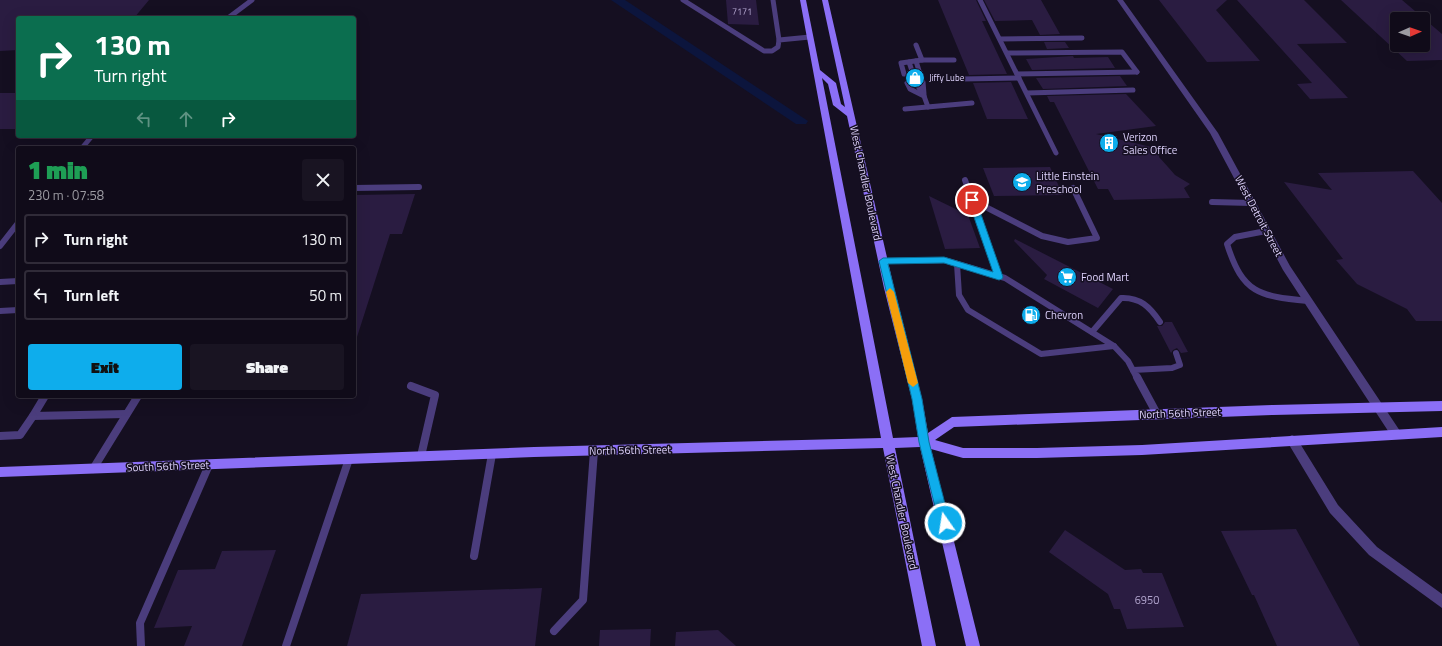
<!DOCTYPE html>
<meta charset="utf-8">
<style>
body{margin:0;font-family:"Titillium Web",sans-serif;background:#191422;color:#f1f3f6;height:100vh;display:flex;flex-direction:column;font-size:15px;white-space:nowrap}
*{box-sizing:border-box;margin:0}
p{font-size:13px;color:#9c9ba2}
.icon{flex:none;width:22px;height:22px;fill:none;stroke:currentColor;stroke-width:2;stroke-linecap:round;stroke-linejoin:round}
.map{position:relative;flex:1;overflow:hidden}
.panel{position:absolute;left:16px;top:146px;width:340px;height:252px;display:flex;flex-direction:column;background:#100b19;border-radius:4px;box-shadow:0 4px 16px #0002,0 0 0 1px #302b38}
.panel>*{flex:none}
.banner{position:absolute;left:16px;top:16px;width:340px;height:122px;border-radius:4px;box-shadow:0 4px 16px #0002,0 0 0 1px #302b38;background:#0b6e4f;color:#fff;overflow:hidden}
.needle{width:26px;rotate:88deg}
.fabs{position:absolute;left:1390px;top:12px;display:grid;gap:8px}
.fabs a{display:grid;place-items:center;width:40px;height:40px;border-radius:4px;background:#100b19;box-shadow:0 4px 16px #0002,0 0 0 1px #302b38;font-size:20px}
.pin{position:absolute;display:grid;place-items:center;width:34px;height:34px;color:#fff;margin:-17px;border:2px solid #fff;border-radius:50%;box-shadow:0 1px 4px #0007}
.me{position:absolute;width:44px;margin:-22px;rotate:347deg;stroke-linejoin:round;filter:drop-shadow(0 0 3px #0008)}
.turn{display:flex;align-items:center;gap:14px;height:84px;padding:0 12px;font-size:18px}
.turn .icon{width:52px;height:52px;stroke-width:2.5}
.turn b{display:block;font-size:28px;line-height:34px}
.lanes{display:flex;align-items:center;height:38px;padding:0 12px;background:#0003;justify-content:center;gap:20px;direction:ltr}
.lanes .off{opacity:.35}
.round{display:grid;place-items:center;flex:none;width:42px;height:42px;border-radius:4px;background:#191422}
.overview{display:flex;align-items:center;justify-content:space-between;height:68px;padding:0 12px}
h1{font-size:24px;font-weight:800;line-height:30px;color:#1e9e55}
.button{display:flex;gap:8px;margin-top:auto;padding:8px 12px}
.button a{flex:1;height:46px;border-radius:4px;background:#0eadec;color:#111;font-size:16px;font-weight:800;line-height:46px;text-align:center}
.button a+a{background:#191422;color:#f1f3f6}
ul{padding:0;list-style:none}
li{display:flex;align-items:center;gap:12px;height:50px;margin:0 8px 6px;padding:0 4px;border:2px solid #302b38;border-radius:4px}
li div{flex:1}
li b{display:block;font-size:15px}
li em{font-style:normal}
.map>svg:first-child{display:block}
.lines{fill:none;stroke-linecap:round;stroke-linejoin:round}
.canal{fill:#0c153d;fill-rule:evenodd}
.building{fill:#2a1c41;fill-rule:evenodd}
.lane-far2{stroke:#4b3d7d;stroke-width:5}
.lane-far1{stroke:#4b3d7d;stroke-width:6}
.lane{stroke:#4b3d7d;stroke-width:8}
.street{fill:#4b3d7d;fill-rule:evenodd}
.secondary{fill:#8b6ff6;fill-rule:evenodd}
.route{fill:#0eadec;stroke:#097099}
.slow{fill:#f59e0b}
.labels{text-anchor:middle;stroke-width:3;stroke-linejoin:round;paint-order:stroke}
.number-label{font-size:9px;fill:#b1a4cd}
.far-poi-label{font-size:9px;fill:#ded2fc;stroke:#150f21;text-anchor:start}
.poi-label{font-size:11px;fill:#ded2fc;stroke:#150f21;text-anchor:start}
.street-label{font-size:11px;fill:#ded2fc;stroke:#150f21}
.near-number-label{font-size:11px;fill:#b1a4cd}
</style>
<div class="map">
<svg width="1442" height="646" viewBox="0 0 1442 646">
<rect width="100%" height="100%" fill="#150f21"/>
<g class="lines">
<path class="canal" d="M611,0H625L808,121L806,124H796Z"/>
</g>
<g class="building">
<path d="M0,0H149L134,18H18V50L0,51Z"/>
<path d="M726,0H756L759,25L728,24Z"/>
<path d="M938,0H976L986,21H982L1007,74L969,75Z"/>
<path d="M984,0H1041L1060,34L1040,35L1032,20L995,21Z"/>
<path d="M1159,0H1227L1216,10L1260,61L1207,62Z"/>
<path d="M1237,0H1304L1347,43L1297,44L1348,98L1310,99L1297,84L1312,83Z"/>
<path d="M1341,0H1402L1442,34V60L1407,61ZM1397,19H1423V45H1397Z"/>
<path d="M1044,42H1065L1069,48L1047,49Z"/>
<path d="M1073,56L1074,58L1108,57L1115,68L1032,70L1026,59Z"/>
<path d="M1120,76L1127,86L1043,89L1036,78Z"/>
<path d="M1011,82L1028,119H987L973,83Z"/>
<rect x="0" y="93" width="18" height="36"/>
<path d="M1126,94L1156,126L1096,134L1160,149L1159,157L1168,167L1175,175L1190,184L1184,188L1190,198L1114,200L1108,189H1098L1054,102H1050L1047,96Z"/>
<path d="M1050,167L1063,195L994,196L983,168Z"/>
<path d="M1413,171L1442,203V321H1416L1407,309L1357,284L1336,260L1343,259L1284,182L1332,190L1318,173Z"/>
<path d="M415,194L402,234H390L357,337H354V195Z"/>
<path d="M929,196L968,215L980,248L945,249Z"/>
<path d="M1015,239L1113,289L1098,308L1044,279L1047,275L1014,241Z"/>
<path d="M1165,322H1172L1188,352L1181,353L1177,348L1173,350L1171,353L1157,326H1162Z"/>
<path d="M1296,529L1360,646H1277L1254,595H1252L1221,531Z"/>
<path d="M1065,530L1125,570L1141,569L1143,573H1162L1184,627L1127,629L1120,609H1114L1108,594L1049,552Z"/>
<path d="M276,550L242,646H184L192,626L154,628L178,570L215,569L222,551Z"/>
<path d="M542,588L535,646H347L361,594Z"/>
<path d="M651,629L650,646H599L600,630Z"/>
<path d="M718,630L736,646H675L676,632Z"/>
</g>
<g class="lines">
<g class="lane-far2">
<path d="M683,0L764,51H772L778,47L779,40L810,37"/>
<path d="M773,0L779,40"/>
<path d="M980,0L1056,153"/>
<path d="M228,18L252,0"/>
<path d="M1000,39L1082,38"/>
<path d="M916,45L922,60H954"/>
<path d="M1007,53L1122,52L1137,72"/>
<path d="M916,61L920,74"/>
<path d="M909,62L913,74"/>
<path d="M904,74L901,63L922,60"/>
<path d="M1017,74L1137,72"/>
<path d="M962,79L1019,78"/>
<path d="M923,82L924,94"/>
<path d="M907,83L910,89L924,96L928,107"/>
<path d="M916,83L924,96"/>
<path d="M1027,93L1133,90"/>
<path d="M905,109L972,103"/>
<path d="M82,148L92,136"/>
</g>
<g class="lane-far1">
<path d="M965,180L999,277"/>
<path d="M354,188L419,187"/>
<path d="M972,200L1042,236L1068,242L1097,238L1073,188"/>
<path d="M1212,202L1251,203"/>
<path d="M1266,231L1235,237L1227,244C1243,294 1259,296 1308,301"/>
<path d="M0,246L18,223"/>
<path d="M883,261L944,260L1005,278L1114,346L1128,361L1137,378"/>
<path d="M957,264L959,295L968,310L1041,354L1114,346"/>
<path d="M0,282L18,281"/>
<path d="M0,311L18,310"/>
<path d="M1092,332L1121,298C1140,297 1150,307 1160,322"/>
<path d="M1133,370L1172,368L1180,365L1176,353"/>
</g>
<g class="lane">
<path d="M1137,377L1157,414"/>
<path d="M411,386L435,395L421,456"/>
<path d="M45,396L33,416L126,414"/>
<path d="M0,436L20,435L33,416"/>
<path d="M93,469L138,396"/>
<path d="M474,556L492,454"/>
<path d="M554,631L583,600L594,451"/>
<path d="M141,646L140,623L209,465"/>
<path d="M286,646L349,459"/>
</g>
<g class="street">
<path d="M1117,0H1123L1218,133L1290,266L1402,434L1400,437L1396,439L1392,437L1283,270L1210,133Z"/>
<path d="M1292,435L1296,437L1338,505L1377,547L1442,594V608L1369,555L1330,513L1288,443L1286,440L1288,437Z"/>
</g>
<path class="secondary" d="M800,0H806L820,70L836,83L841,104L845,107L822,0H828L894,288L922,399L928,433L952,417L1273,405L1442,401V411L1273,415L954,427L935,440L963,448H1037L1142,445L1442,427V437L1142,455L1037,458H963L931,449L980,646H966L920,447L895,448L936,646H922L883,448L534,457L0,477V467L534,447L881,438ZM822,78L828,84L833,105L847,116L884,288L912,399L918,437L893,438Z"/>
</g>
<path class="route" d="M972,197L976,200L1003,277L1002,279L999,280L944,263L888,264L922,399L929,442L950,523L949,527L945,529L941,527L939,523L919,442L912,399L879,261L883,258L944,257L993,272L968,200Z"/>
<path class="slow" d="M890,288L894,292L918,383L913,387L908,383L886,292Z"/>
<defs>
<g id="shop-disc" transform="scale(1)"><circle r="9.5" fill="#0eadec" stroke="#150f21"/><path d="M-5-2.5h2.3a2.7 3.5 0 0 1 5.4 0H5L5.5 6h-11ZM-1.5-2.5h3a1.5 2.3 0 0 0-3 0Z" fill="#fff"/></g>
<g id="building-disc" transform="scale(1)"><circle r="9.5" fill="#0eadec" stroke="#150f21"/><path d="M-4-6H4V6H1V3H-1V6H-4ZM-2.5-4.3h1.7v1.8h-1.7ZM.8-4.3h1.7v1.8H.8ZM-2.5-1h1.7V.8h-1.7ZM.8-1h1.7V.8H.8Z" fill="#fff"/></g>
<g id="school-disc" transform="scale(1)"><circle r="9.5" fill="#0eadec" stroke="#150f21"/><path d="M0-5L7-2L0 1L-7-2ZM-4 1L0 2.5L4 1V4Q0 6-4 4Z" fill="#fff"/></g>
<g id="supermarket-disc" transform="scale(1)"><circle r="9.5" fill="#0eadec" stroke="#150f21"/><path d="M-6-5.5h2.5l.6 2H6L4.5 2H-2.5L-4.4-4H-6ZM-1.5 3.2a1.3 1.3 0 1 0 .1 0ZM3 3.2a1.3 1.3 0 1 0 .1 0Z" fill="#fff"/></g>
<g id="fuel-disc" transform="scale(1)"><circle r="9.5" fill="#0eadec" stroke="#150f21"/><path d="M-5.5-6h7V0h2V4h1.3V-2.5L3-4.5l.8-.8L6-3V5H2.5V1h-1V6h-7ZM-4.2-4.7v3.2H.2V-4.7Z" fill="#fff"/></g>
</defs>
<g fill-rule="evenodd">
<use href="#shop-disc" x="915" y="78"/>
<use href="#building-disc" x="1109" y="143"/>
<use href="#school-disc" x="1022" y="182"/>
<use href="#supermarket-disc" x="1067" y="277"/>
<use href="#fuel-disc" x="1031" y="315"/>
</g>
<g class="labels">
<g class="number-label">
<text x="742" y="15">7171</text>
</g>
<g class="far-poi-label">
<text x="929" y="81">Jiffy Lube</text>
</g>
<g class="poi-label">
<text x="1123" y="141">Verizon<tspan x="1123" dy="13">Sales Office</tspan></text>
<text x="1036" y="180">Little Einstein<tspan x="1036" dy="13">Preschool</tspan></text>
<text x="1081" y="281">Food Mart</text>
<text x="1045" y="319">Chevron</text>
</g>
<g class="street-label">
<text transform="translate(866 183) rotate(78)" y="4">West Chandler Boulevard</text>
<text transform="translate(1259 216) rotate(62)" y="4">West Detroit Street</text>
<text transform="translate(1180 413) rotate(-2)" y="4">North 56th Street</text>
<text transform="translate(630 450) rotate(-1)" y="4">North 56th Street</text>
<text transform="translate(168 466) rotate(-2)" y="4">South 56th Street</text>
<text transform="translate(902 512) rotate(78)" y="4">West Chandler Boulevard</text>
</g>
<g class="near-number-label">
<text x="1147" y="604">6950</text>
</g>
</g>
</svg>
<div class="fabs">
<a><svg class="needle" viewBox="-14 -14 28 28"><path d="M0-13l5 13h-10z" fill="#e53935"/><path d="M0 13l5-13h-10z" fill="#9c9ba2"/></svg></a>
</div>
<div class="pin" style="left:972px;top:200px;background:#d93025"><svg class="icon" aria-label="arrive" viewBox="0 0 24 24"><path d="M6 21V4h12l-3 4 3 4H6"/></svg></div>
<svg class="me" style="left:945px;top:523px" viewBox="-20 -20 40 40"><circle r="17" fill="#0eadec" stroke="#fff" stroke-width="3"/><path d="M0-11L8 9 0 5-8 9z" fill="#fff"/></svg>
<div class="banner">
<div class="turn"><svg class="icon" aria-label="right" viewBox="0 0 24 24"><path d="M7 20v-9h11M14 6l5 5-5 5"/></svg><div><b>130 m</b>Turn right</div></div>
<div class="lanes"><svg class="icon off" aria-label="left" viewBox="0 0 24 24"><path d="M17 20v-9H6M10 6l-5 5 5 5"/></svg><svg class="icon off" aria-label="ahead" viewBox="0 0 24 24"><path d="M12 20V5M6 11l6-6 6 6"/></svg><svg class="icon" aria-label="right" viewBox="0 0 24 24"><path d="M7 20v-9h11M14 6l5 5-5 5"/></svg></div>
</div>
<section class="panel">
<div class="overview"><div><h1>1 min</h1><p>230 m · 07:58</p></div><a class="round"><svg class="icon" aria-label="close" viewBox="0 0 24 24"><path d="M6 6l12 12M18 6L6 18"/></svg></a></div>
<ul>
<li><svg class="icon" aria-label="right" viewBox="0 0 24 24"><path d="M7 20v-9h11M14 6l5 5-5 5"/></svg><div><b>Turn right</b></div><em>130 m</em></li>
<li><svg class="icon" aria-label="left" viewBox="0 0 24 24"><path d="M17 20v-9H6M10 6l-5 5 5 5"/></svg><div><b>Turn left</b></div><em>50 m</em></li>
</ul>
<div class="button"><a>Exit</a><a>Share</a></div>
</section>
</div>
